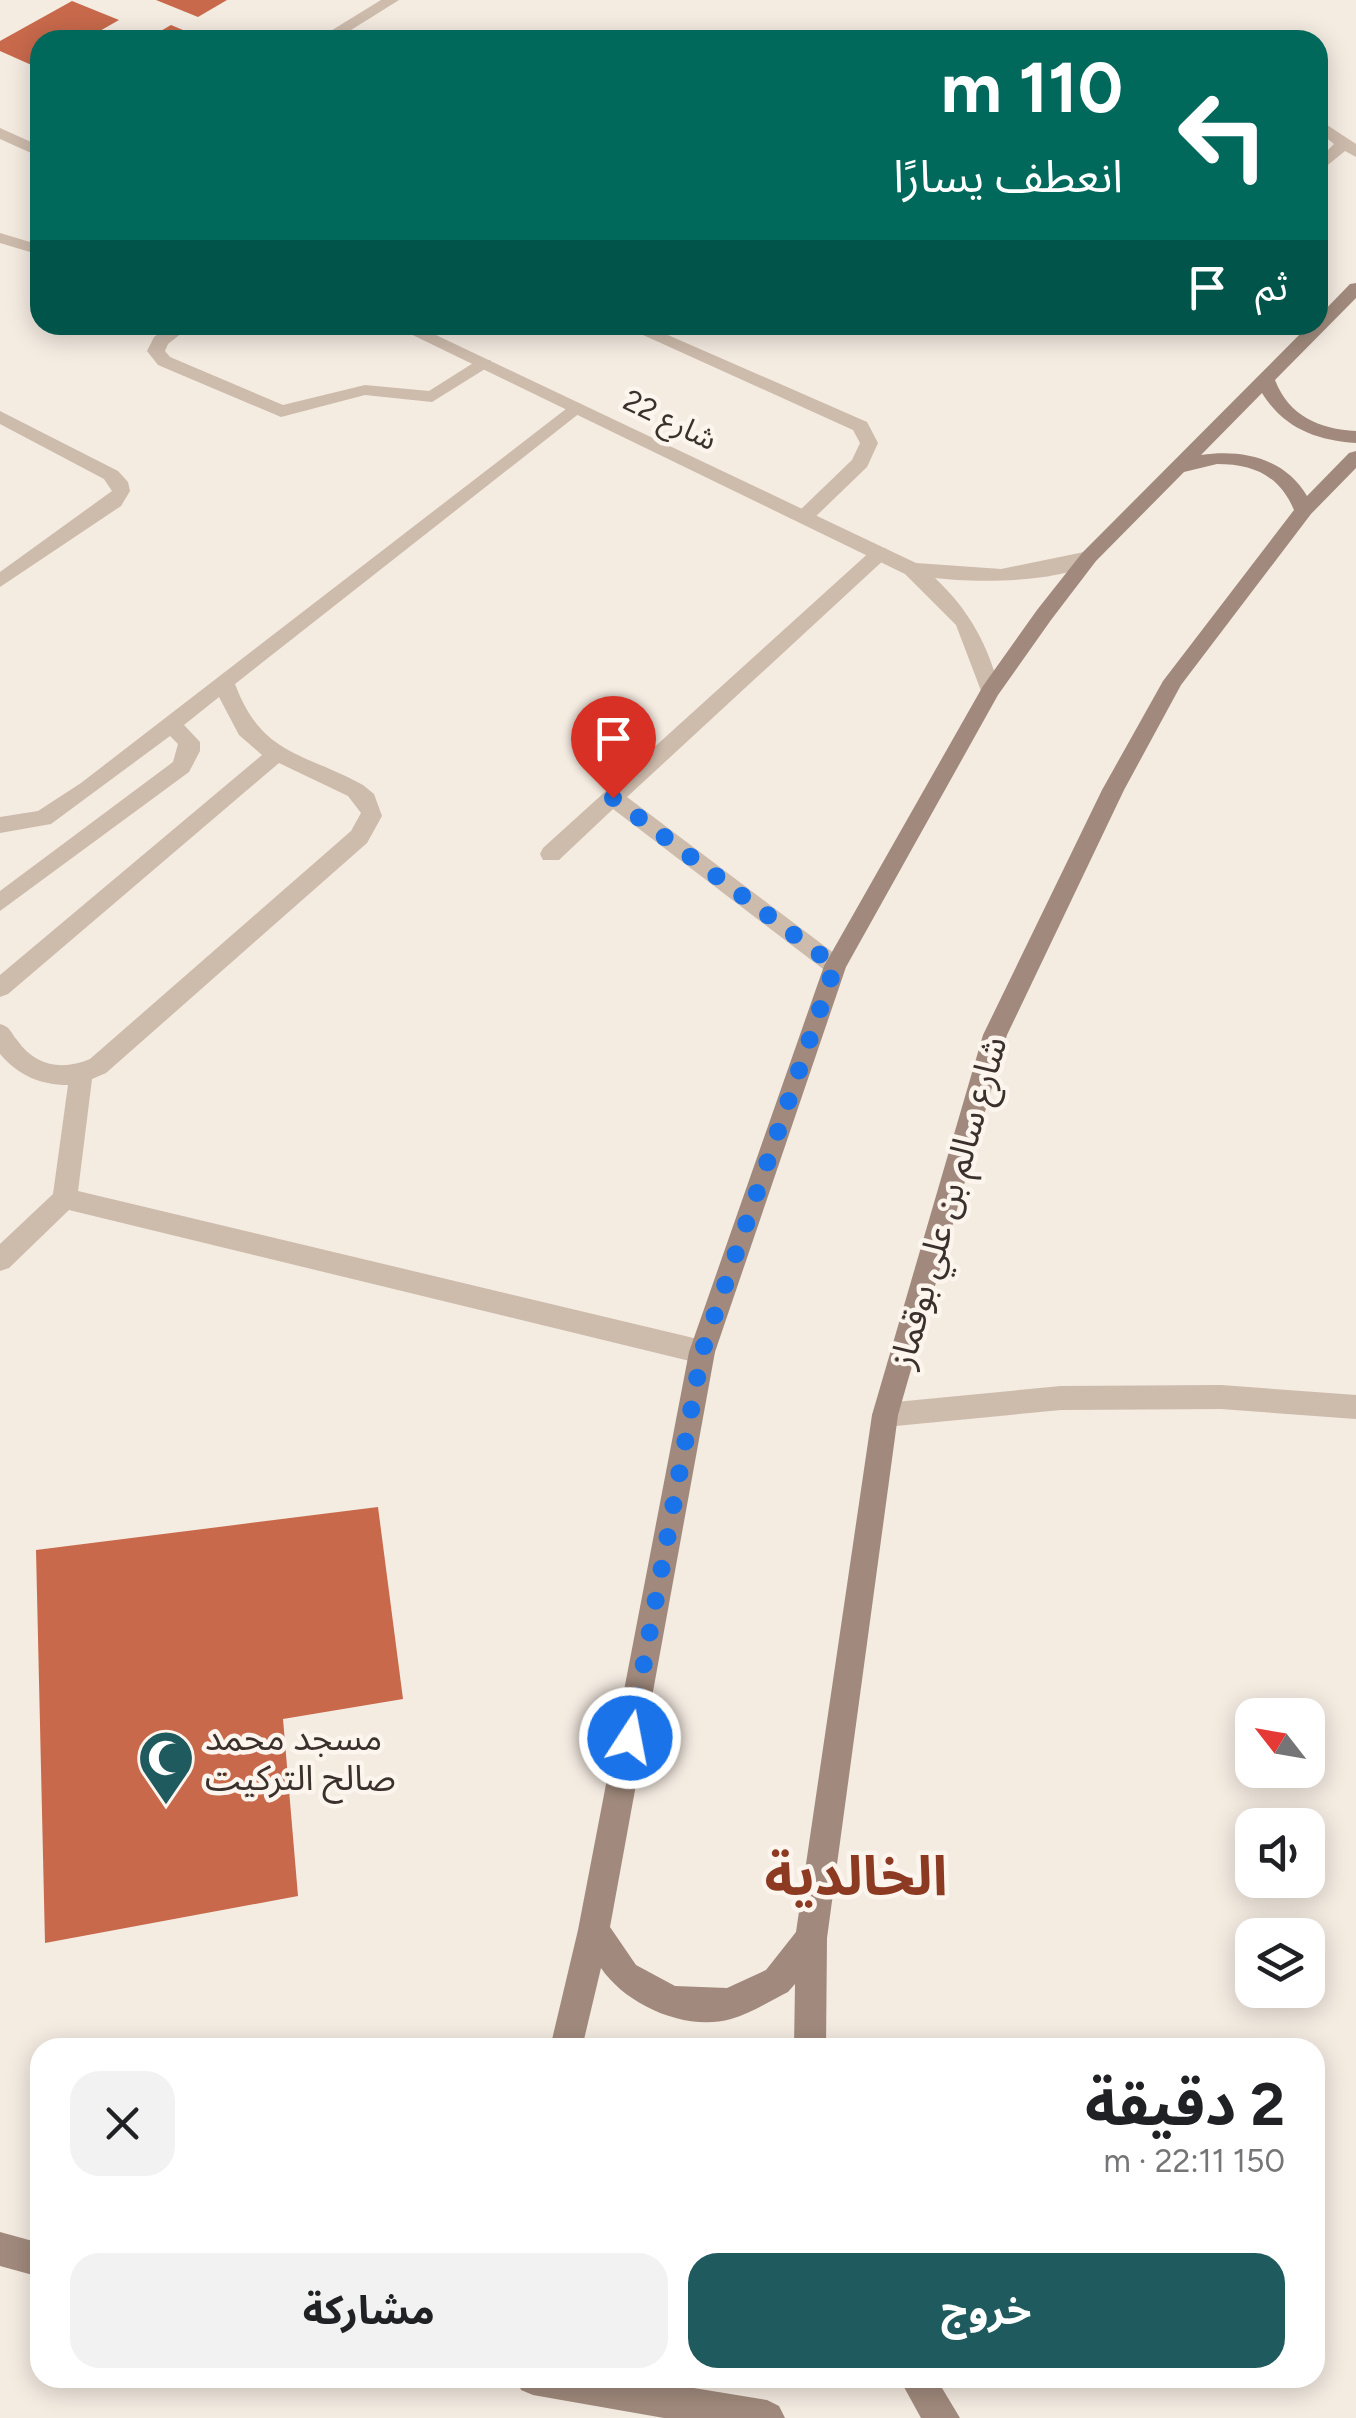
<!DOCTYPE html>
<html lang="ar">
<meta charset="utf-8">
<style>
body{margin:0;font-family:Figtree,"Noto Sans Arabic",sans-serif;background:#f2f2f2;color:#202124;direction:rtl;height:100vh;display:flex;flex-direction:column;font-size:38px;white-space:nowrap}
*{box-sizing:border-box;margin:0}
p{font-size:32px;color:#757577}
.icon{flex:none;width:55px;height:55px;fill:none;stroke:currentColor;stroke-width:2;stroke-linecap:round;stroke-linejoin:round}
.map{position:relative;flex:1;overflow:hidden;direction:ltr}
.side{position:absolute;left:30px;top:2038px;width:1295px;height:350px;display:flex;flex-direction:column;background:#fff;border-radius:30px;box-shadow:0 5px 25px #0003;direction:rtl}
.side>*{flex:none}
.hud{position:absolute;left:30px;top:30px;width:1298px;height:305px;border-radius:30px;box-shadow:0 5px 25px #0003;direction:rtl;background:#00695c;color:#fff;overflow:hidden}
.needle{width:65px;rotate:301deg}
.fabs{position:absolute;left:1235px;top:1698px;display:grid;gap:20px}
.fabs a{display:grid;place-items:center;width:90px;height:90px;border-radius:20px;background:#fff;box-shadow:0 5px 25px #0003;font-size:50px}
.pin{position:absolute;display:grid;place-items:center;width:85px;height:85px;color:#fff;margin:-102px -42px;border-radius:50% 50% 50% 0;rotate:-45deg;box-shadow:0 0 10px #0007}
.pin .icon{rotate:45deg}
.me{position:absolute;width:110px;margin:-55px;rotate:11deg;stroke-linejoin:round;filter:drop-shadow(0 0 8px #0008)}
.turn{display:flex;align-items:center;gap:35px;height:210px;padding:0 40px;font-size:45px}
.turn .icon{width:130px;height:130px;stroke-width:2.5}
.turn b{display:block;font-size:70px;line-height:85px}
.then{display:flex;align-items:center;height:95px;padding:0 40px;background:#0003;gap:20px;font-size:38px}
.round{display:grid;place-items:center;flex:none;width:105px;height:105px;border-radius:30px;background:#f2f2f2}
.overview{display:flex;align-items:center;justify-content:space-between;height:170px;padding:0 40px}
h1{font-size:60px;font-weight:700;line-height:75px}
.button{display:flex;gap:20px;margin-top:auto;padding:20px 40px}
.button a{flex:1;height:115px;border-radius:30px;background:#1f5a5e;color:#fff;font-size:40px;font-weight:700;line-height:115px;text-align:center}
.button a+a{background:#f2f2f2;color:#202124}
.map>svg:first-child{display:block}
.building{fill:#c8694b}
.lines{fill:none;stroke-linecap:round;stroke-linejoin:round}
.lane{fill:#cdbbac;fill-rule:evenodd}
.street{fill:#cdbbac;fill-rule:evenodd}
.secondary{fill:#a18a7d;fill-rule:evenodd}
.route{stroke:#1a73e8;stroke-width:18;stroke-dasharray:0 32.4}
.labels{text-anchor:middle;stroke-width:9;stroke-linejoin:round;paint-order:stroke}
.far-street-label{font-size:30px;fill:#3b302b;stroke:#fbf5ee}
.street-label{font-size:35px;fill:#3b302b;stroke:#fbf5ee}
.poi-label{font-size:35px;fill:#3b302b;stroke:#fbf5ee;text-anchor:start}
.near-district-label{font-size:55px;font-weight:bold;fill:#8c3b22;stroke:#fbf5ee}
</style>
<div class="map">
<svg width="1356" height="2418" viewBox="0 0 1356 2418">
<rect width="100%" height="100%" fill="#f4ebe1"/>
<g class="building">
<path d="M156,0H227L198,17Z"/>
<path d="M72,1L119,20L84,40H40V65L36,67L0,51V41Z"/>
<path d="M171,25L207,40H145Z"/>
<path d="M378,1507L403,1699L283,1719L298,1896L45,1943L36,1550Z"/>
</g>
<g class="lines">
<g class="lane">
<path d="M1318,119L1356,144V157L1345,151L1318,173V160L1334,144L1318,131Z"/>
<path d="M0,233L40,245V255L0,243Z"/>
<path d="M171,325H192L168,344L165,351L170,357L283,405L365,385L429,391L478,360H490L493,364L432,402L365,395L281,417L158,365L147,351L154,337Z"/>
<path d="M621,325H645L867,422L878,443L867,467L811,521H797V513L852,460L860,443L853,430Z"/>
<path d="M575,402L581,404V412L235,684C262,756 303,752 363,785L374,794L382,816L367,843L106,1073L92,1079L78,1191L702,1340L711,1344L715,1352L711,1360L702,1364L69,1210L9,1268L0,1271V1244L53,1194L68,1085C40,1085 18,1075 0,1054V1024C11,1027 10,1032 17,1040C35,1066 62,1071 90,1059L351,831L361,813L348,796L279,763L8,994L0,997V975L262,755L239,735L219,697L184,725L200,742V751L189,772L0,911V891L173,762L178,744L170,736L51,824L0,833V817L38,811L81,783Z"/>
<path d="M0,411L118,471L128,482L130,491L121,506L0,587V572L112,491L104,479L0,424Z"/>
<path d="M880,547L887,549V557L627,797L843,960L846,966L843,972H827L613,809L559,860H543L540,854L543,848L873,549Z"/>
<path d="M1221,1385L1356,1395V1419L1221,1409L1061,1410L885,1427L876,1423L872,1415L876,1407L885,1403L1061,1386Z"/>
</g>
<g class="street">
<path d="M381,0H399L335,40H316Z"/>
<path d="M0,128L40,146V157L0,139Z"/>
<path d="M392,325H415L916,563L1001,569L1089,551L1099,557C1071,584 973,583 935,578C970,611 988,645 1000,691L990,698L983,696L956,625L905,574Z"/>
</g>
<g class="secondary">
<path d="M1356,283V298L1275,380C1289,416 1319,429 1356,431V443C1315,440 1284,428 1262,393L1201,455C1242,449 1285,458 1307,496L1349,453L1356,451V468L1311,514L1181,685L1124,790L1007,1035L898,1415L827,1938L826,2048H794L795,1984L788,1992C770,2001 751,2013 731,2019C686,2032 626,2005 601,1968L582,2048H550L578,1930L689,1352L824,966L983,686L1037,610L1082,553L1309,325H1318V317L1350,284ZM1217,464C1253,464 1279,475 1294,510L1163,681L1102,790L983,1035L872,1415L796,1932L766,1970L727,1988L675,1986L636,1965L610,1927L715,1352L846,967L998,695L1051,620L1096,561L1184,472Z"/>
<path d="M0,2232L40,2243V2277L0,2266Z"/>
<path d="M516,2378H633L767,2400L779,2406L785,2418H664L533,2395L521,2390Z"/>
<path d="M899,2378H936L960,2418H921Z"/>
</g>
</g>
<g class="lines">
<path class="route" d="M613,798L835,966L702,1352L630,1738"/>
</g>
<defs>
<g id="mosque-pin" transform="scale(2.875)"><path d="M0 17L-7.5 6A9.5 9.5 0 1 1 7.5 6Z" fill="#1f5a5e" stroke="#fbf5ee"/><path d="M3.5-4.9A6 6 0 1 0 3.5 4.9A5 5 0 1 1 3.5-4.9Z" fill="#fff"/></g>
</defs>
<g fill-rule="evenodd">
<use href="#mosque-pin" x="166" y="1758"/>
</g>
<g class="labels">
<g class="far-street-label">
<text transform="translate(670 420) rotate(26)" y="10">شارع 22</text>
</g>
<g class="street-label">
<text transform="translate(948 1202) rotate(-74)" y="12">شارع سالم بن علي بوقماز</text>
</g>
<g class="poi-label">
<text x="205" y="1750">مسجد محمد<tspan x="205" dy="40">صالح التركيت</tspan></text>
</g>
<g class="near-district-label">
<text x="856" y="1895">الخالدية</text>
</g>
</g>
</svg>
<div class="fabs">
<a><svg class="needle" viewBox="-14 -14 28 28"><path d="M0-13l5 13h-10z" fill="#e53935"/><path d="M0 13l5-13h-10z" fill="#757577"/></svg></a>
<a><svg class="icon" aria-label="sound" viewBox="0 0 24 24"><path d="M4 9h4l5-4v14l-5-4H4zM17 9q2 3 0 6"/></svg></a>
<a><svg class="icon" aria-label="layers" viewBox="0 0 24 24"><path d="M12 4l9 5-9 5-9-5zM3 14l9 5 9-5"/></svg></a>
</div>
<div class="pin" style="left:613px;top:798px;background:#d93025"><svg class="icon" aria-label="arrive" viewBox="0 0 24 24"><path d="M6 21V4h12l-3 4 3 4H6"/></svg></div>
<svg class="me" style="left:630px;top:1738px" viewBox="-20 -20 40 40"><circle r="17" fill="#1a73e8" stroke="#fff" stroke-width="3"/><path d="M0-11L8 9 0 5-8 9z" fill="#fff"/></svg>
<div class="hud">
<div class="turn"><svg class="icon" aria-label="left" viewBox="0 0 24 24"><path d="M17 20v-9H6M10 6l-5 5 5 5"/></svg><div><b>110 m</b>انعطف يسارًا</div></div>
<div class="then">ثم<svg class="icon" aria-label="arrive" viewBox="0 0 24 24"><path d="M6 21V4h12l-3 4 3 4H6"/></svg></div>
</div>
<section class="side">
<div class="overview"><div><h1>2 دقيقة</h1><p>150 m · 22:11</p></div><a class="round"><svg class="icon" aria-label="close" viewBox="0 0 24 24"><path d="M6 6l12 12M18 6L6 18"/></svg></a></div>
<div class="button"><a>خروج</a><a>مشاركة</a></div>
</section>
</div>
